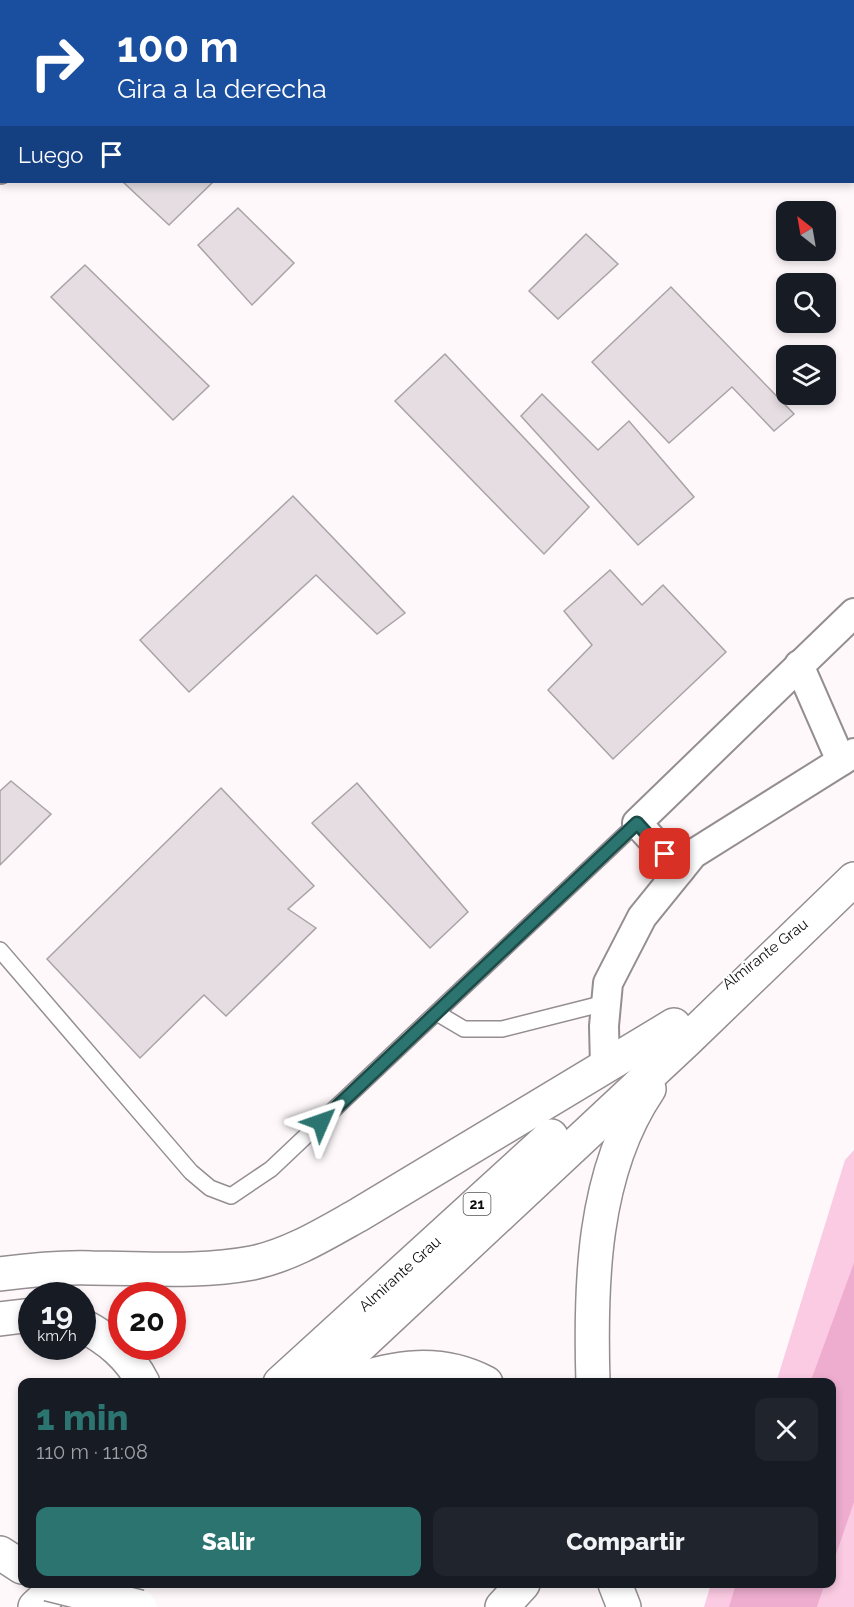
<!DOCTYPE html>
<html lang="es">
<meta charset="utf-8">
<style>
body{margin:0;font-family:Raleway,sans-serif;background:#20242c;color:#f1f3f6;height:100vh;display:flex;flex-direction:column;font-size:22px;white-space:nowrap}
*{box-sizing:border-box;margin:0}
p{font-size:20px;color:#9ea1a6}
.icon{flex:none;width:33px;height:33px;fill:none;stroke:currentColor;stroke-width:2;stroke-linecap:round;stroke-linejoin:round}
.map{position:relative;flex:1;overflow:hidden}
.side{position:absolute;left:18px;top:1378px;width:818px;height:210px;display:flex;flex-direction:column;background:#171b24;border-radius:12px;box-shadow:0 3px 9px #0003}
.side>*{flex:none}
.guide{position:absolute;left:0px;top:0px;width:855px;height:183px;box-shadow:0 3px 9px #0003;background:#1a4fa0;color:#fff;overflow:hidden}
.needle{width:39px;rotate:329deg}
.fabs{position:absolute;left:776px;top:201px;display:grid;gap:12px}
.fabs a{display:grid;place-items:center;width:60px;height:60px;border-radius:12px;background:#171b24;box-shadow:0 3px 9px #0003;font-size:30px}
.speed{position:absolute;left:18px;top:1282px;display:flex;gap:12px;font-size:30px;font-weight:700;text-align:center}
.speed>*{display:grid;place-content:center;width:78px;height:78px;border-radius:50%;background:#171b24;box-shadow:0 3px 9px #0003;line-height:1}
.speed small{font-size:15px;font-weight:400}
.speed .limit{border:9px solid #d22;background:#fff;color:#111}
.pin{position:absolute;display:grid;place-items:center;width:51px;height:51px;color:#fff;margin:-26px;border-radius:12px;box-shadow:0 3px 9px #0006}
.me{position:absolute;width:66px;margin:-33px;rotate:47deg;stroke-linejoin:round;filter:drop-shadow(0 0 4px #0008)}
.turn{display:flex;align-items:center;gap:21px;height:126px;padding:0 18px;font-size:27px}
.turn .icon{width:78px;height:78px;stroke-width:2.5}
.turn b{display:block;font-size:42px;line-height:51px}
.then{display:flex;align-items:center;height:57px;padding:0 18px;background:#0003;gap:12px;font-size:22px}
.round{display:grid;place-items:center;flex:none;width:63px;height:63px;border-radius:12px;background:#20242c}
.summary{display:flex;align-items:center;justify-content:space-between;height:102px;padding:0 18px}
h1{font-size:36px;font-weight:800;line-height:45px;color:#2b746f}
.button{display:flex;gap:12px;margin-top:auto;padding:12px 18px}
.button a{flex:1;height:69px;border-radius:12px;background:#2b746f;color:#fff;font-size:24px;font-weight:800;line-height:69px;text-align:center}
.button a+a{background:#20242c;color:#f1f3f6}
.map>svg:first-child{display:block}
.green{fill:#fbcae3}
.water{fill:#eeadcf}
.building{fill:#e5dde1;stroke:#aaa3a6;stroke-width:1.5}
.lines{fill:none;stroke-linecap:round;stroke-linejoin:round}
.lane-casing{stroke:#948d91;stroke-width:18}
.street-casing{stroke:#948d91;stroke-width:32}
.highway-casing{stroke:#948d91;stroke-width:36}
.lane{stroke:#fff;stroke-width:15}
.street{stroke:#fff;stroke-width:28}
.highway{stroke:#fff;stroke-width:33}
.highway-bridge-casing{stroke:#948d91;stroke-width:36;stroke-linecap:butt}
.highway-bridge{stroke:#fff;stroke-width:33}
.route-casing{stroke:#1c4b48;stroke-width:15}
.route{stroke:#2b746f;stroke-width:10}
.labels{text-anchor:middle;stroke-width:4.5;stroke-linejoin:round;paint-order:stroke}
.shield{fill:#fff;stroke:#565456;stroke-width:1.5}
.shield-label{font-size:14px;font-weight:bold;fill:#0e0b0d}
.street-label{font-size:15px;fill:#0e0b0d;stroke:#fff}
</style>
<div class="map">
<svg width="854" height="1607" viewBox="0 0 854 1607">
<rect width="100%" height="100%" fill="#fef8fb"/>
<g class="green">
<path d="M854,1150V1607H817L825,1584H831V1383H776L845,1160Z"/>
<path d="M711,1584H823L809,1607H704Z"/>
</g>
<g class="water">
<path d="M854,1263V1502L831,1569V1383H810Z"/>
<path d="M736,1584H825L817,1607H729Z"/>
</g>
<g class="building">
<path d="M123,182H213L169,225Z"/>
<path d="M238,208L294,263L252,305L198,245Z"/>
<path d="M586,234L618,264L558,319L529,291Z"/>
<path d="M85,265L209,386L173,420L51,297Z"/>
<path d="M671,287L794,414L774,431L732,387L669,443L592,362Z"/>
<path d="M445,354L589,507L544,554L395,401Z"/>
<path d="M542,394L598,450L629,421L694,497L638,545L521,416Z"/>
<path d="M293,496L405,613L377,634L316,575L189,692L140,640Z"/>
<path d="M610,570L642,605L663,585L726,652L613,759L548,690L592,645L564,611Z"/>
<path d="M11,781L51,814L0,865V791Z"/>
<path d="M357,783L468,912L430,948L312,823Z"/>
<path d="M221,788L314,886L288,909L316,928L226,1016L204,995L140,1058L47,959Z"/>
</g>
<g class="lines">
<g class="lane-casing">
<g id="lane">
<path d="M0,950L191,1172L210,1188L231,1196L271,1169L637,823"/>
<path d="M437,1013L464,1029H502L605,1003"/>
</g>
</g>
<g class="street-casing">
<g id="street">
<path d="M177,2L178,0"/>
<path d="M0,88L2,89"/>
<path d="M0,169L2,167"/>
<path d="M799,665L841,761"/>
<path d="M680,870L637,823L854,613"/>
<path d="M605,1066L604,1026L608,983L642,917L693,854L854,753"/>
</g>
</g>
<g class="highway-casing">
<g id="highway">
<path d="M0,1274C30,1270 61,1267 92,1268C145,1268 199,1273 252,1263C291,1255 326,1233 360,1214L674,1025"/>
<path d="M0,1319L32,1315"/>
<path d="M82,1325C108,1339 130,1356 143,1383"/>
<path d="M280,1383L551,1136"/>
<path d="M320,1383L686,1041L854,879"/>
<path d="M348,1383C394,1366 441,1359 486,1383"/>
<path d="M593,1383C590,1286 592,1173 649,1089"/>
<path d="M0,1553L22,1567"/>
<path d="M615,1584L624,1607"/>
<path d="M35,1607L60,1584"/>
<path d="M502,1607L523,1584"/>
</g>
</g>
<use href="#lane" class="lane"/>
<use href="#street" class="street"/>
<use href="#highway" class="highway"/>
<g class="highway-bridge-casing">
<path id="highway-bridge" d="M48,1584L140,1607"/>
</g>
<use href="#highway-bridge" class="highway-bridge"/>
</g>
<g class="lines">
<g class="route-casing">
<path id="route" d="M321,1122L637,823L665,854"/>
</g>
<use href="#route" class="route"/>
</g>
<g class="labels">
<rect class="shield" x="463.5" y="1193" width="27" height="22" rx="4.5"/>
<g class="shield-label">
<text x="477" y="1209">21</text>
</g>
<g class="street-label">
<text transform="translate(765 954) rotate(-38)" y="5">Almirante Grau</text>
<text transform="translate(400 1274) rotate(-42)" y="5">Almirante Grau</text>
</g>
</g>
</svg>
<div class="fabs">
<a><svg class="needle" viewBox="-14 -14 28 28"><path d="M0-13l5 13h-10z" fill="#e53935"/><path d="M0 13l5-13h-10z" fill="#9ea1a6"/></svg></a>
<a><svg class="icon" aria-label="search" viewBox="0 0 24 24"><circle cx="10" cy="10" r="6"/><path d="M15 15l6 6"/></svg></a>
<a><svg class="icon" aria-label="layers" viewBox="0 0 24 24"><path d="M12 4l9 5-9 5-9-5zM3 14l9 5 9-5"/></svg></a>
</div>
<div class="speed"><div>19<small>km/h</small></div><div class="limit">20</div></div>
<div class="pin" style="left:665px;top:854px;background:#d93025"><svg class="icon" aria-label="arrive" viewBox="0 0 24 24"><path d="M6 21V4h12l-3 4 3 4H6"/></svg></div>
<svg class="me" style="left:321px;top:1122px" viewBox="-20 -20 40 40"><path d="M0-17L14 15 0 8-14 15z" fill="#2b746f" stroke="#fff" stroke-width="4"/></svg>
<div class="guide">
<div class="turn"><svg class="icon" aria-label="right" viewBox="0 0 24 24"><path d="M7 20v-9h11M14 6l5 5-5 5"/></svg><div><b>100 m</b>Gira a la derecha</div></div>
<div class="then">Luego<svg class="icon" aria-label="arrive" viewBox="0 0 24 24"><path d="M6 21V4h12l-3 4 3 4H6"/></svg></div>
</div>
<section class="side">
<div class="summary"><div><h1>1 min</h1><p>110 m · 11:08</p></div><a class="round"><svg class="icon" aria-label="close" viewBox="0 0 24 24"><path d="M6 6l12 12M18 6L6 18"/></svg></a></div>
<div class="button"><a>Salir</a><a>Compartir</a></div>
</section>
</div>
